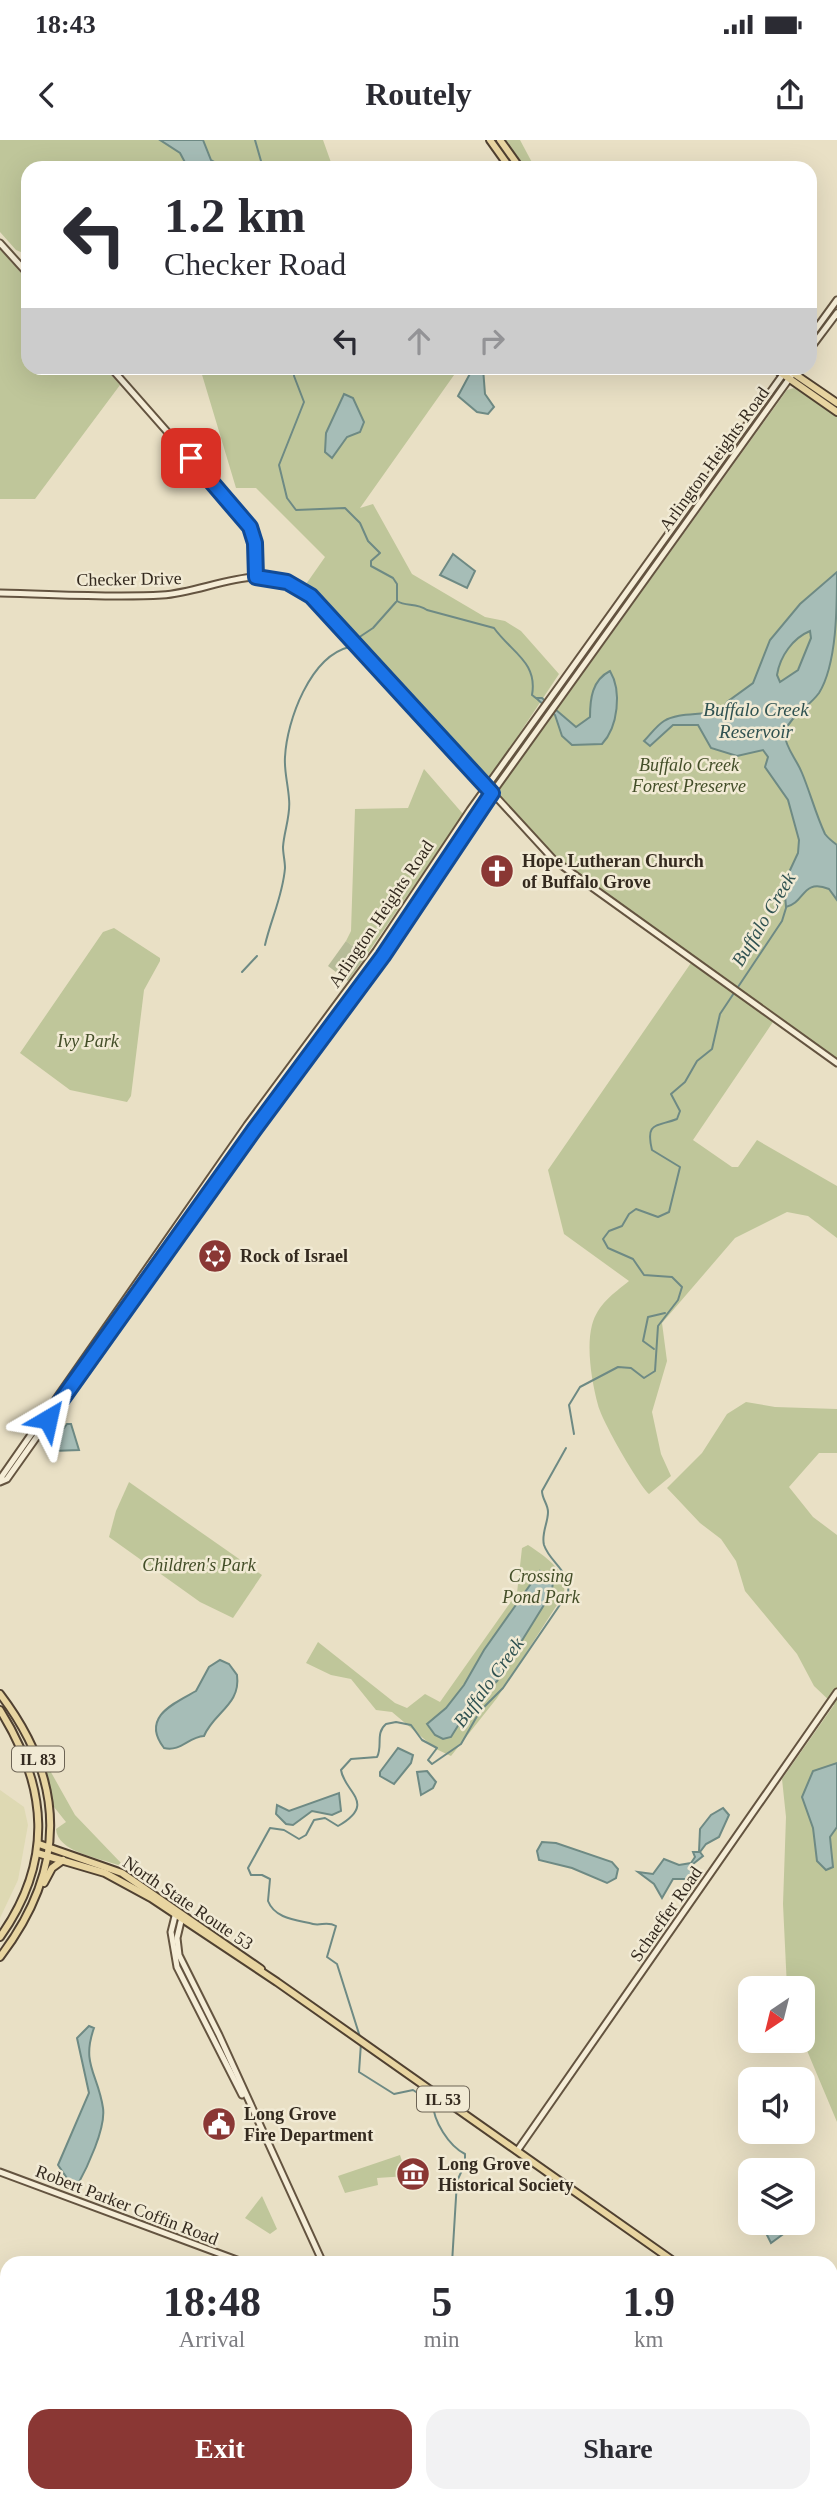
<!DOCTYPE html>
<style>
body{margin:0;font-family:Georgia,serif;background:#f2f2f3;color:#2b2b33;height:100vh;display:flex;flex-direction:column;font-size:26px;white-space:nowrap}
*{box-sizing:border-box;margin:0}
p{font-size:23px;color:#7c7c81}
.icon{flex:none;width:38px;height:38px;fill:none;stroke:currentColor;stroke-width:2;stroke-linecap:round;stroke-linejoin:round}
.map{position:relative;flex:1;overflow:hidden}
.panel{position:absolute;left:0px;top:2116px;width:838px;height:247px;display:flex;flex-direction:column;background:#fff;border-radius:21px 21px 0 0;box-shadow:0 7px 28px #0002}
.panel>*{flex:none}
.guide{position:absolute;left:21px;top:21px;width:796px;height:214px;border-radius:21px;box-shadow:0 7px 28px #0002;background:#fff;color:#2b2b33;overflow:hidden}
.needle{width:46px;rotate:215deg}
.fabs{position:absolute;left:738px;top:1836px;display:grid;gap:14px}
.fabs a{display:grid;place-items:center;width:77px;height:77px;border-radius:14px;background:#fff;box-shadow:0 7px 28px #0002;font-size:35px}
.pin{position:absolute;display:grid;place-items:center;width:60px;height:60px;color:#fff;margin:-30px;border-radius:14px;box-shadow:0 4px 10px #0006}
.me{position:absolute;width:77px;margin:-38px;rotate:36deg;stroke-linejoin:round;filter:drop-shadow(0 0 5px #0008)}
.turn{display:flex;align-items:center;gap:24px;height:147px;padding:0 28px;font-size:32px}
.turn .icon{width:91px;height:91px;stroke-width:2.5}
.turn b{display:block;font-size:49px;line-height:60px}
.lanes{display:flex;align-items:center;height:66px;padding:0 28px;background:#0003;justify-content:center;gap:35px;direction:ltr}
.lanes .off{opacity:.35}
.eta{display:flex;justify-content:space-evenly;align-items:center;height:119px;text-align:center}
.eta b{font-size:42px;font-weight:700;line-height:49px}
.button{display:flex;gap:14px;margin-top:auto;padding:14px 28px}
.button a{flex:1;height:80px;border-radius:21px;background:#8a3734;color:#fff;font-size:28px;font-weight:700;line-height:80px;text-align:center}
.button a+a{background:#f2f2f3;color:#2b2b33}
.status{display:flex;justify-content:space-between;align-items:center;height:49px;padding:0 35px;background:#fff;direction:ltr}
.status svg{height:19px;fill:currentColor}
header{display:flex;justify-content:space-between;align-items:center;height:91px;padding:0 28px;background:#fff;font-size:32px;font-weight:700}
.map>svg:first-child{display:block}
.farmland{fill:#ded9b3}
.green{fill:#bfc69a}
.cemetery{fill:#b6bb98}
.water{fill:#a6bdb7;stroke:#6e8a84;stroke-width:2;fill-rule:evenodd}
.lines{fill:none;stroke-linecap:round;stroke-linejoin:round}
.stream{stroke:#6e8a84;stroke-width:2}
.secondary-casing{stroke:#645440;stroke-width:9}
.primary-casing{stroke:#504131;stroke-width:10}
.secondary{stroke:#f5edd7;stroke-width:5}
.primary{stroke:#e8d5a1;stroke-width:6}
.route-casing{stroke:#114b97;stroke-width:18}
.route{stroke:#1a73e8;stroke-width:12}
.labels{text-anchor:middle;stroke-width:5;stroke-linejoin:round;paint-order:stroke}
.shield{fill:#f1ead4;stroke:#6d6455;stroke-width:2}
.shield-label{font-size:16px;font-weight:bold;fill:#342a1f}
.street-label{font-size:18px;fill:#342a1f;stroke:#f1ead4}
.park-label{font-size:18px;font-style:italic;fill:#434e28;stroke:#f1ead4}
.poi-label{font-size:18px;font-weight:bold;fill:#342a1f;stroke:#f1ead4;text-anchor:start}
.water-label{font-size:19px;font-style:italic;fill:#305251;stroke:#f1ead4}
</style>
<div class="status"><b>18:43</b><svg viewBox="0 0 49 12"><path d="M0 12V9h3v3zM5 12V6h3v6zM10 12V3h3v9zM15 12V0h3v12zM26 1h20v11H26zM47 4h2v5h-2z"/></svg></div>
<header><svg class="icon" aria-label="back" viewBox="0 0 24 24"><path d="M15 5l-7 7 7 7"/></svg>Routely<svg class="icon" aria-label="share" viewBox="0 0 24 24"><path d="M12 15V3M7 8l5-5 5 5M5 13v7h14v-7"/></svg></header>
<div class="map">
<svg width="837" height="2361" viewBox="0 0 837 2361">
<rect width="100%" height="100%" fill="#e9e0c5"/>
<path class="farmland" d="M0,1650L24,1667L28,1685L18,1740L0,1778Z"/>
<g class="green">
<path d="M0,0H323L333,28H28V115L16,110L0,92Z"/>
<path d="M503,0H520L535,28H524Z"/>
<path d="M0,109L28,141V228H105L120,245L35,359H0Z"/>
<path d="M200,228H459L360,368L373,364L412,434L485,477L505,481L521,491L559,534L490,638H484L339,480L304,447L325,417L256,348H236Z"/>
<path d="M794,248L837,276V919L777,876L693,1000L732,1027H738L757,1000L837,1046V1098L808,1076L787,1072L735,1098L662,1183L667,1221L652,1272L661,1314L671,1336L649,1354C637,1342 602,1281 598,1265C592,1243 586,1208 592,1185C598,1164 613,1154 629,1141L564,1094L548,1030L693,820C623,769 550,723 497,653L787,250Z"/>
<path d="M424,629L463,674L366,816L346,801L351,791L355,669L408,668Z"/>
<path d="M114,788L160,818V821L144,850L131,956L127,962L70,950L20,913L103,792Z"/>
<path d="M746,1262L775,1267L837,1269V1313H819L789,1347L813,1377L837,1395V1982L803,1901V1848H787L783,1764L786,1677L782,1639L834,1565L814,1546L797,1514L745,1451L736,1421L721,1399L700,1383L667,1348L702,1313L727,1274Z"/>
<path d="M129,1342L262,1435L233,1478L200,1462L109,1397L116,1371Z"/>
<path d="M528,1405C546,1417 567,1430 564,1454L497,1558L451,1616L436,1609L392,1572L376,1570L351,1539L331,1535L306,1523L318,1502L395,1563L407,1568L425,1554L440,1562L517,1453L522,1408Z"/>
<path d="M43,1618L75,1675L121,1723L118,1725C100,1718 57,1712 56,1689L66,1682L54,1667Z"/>
<path d="M400,2015L407,2036L377,2038L378,2045L345,2053L338,2036Z"/>
<path d="M262,2056L277,2089L270,2094L245,2078Z"/>
<path d="M0,2304L7,2309V2356H76L84,2361H0Z"/>
</g>
<path class="cemetery" d="M346,801L366,816L348,841L328,826Z"/>
<g class="water">
<path d="M160,0H203L211,20L225,28H188L180,13Z"/>
<path d="M473,228H483L485,254L494,267L488,274L477,272L458,256Z"/>
<path d="M344,254L353,258L364,282L360,292L347,297L332,318L325,312L326,293Z"/>
<path d="M453,414L475,431L467,448L440,435Z"/>
<path d="M837,432C837,467 837,524 819,553C808,568 791,575 784,593C786,609 796,618 802,633C810,652 816,675 825,694C828,698 833,702 837,705V760L829,749C802,738 805,763 786,767L784,743L798,713L799,700L788,660L765,627L768,617L763,610L737,616L711,608L698,585H673L650,606L644,601C651,594 656,586 664,581C681,571 705,577 723,569L727,562L753,543L770,500L800,464ZM810,491L811,498L798,530L780,542L777,535C780,516 793,498 810,491Z"/>
<path d="M610,531C622,551 618,587 602,604L572,605L562,596L555,575L536,558H542L576,587L590,577C590,559 592,540 610,531Z"/>
<path d="M67,1284H71L79,1310L53,1311V1303Z"/>
<path d="M540,1431L553,1440L552,1452L497,1541L469,1568L451,1597L443,1599L435,1595L427,1584L446,1568L464,1545L484,1510Z"/>
<path d="M220,1520L229,1524L237,1535C241,1565 214,1572 204,1596C188,1597 181,1612 164,1608C140,1577 175,1563 196,1551L209,1527Z"/>
<path d="M398,1608L413,1615L411,1623L394,1644L380,1636V1632Z"/>
<path d="M837,1623V1687L830,1697L833,1727L826,1730L817,1721L813,1688L802,1657L813,1631Z"/>
<path d="M427,1631L436,1642L433,1648L421,1655L417,1632Z"/>
<path d="M339,1653L341,1671L332,1675L312,1671L293,1685L286,1684L276,1674L277,1665L289,1671Z"/>
<path d="M723,1668L729,1675L719,1697L706,1704L700,1712L703,1716L693,1724L690,1739H673L662,1758L654,1744L638,1732L653,1734L664,1719L679,1725L691,1723L695,1717L693,1712H699L700,1689L711,1675Z"/>
<path d="M542,1702L556,1703L612,1722L618,1729L616,1738L607,1743L572,1728L539,1720L537,1711Z"/>
<path d="M89,1886L94,1888C81,1924 98,1934 103,1968C106,1988 87,2028 77,2046L73,2047L58,2025L89,1953L77,1898Z"/>
<path d="M751,2070V2082L791,2083L793,2087L771,2103L764,2089L748,2083L746,2078Z"/>
<path d="M114,2356H172L175,2361H109Z"/>
</g>
<g class="lines">
<g class="stream">
<path d="M255,0L263,28"/>
<path d="M294,228V236L304,262L279,325L287,358L296,370L345,368L360,383L368,401L380,413L371,421V426L393,438L397,444V461"/>
<path d="M397,461C406,467 416,462 427,470L494,488C511,512 538,522 532,555L536,558"/>
<path d="M358,498L373,488L396,462"/>
<path d="M265,805C271,779 283,755 285,728C285,721 283,714 283,707C284,691 291,675 289,659C288,644 284,631 285,617C287,580 310,517 349,507"/>
<path d="M242,832L257,816"/>
<path d="M654,1209L643,1201L648,1177L665,1173"/>
<path d="M574,1294L569,1265L580,1247L618,1227L631,1228L644,1238L655,1231L658,1186L678,1160L682,1147L672,1137L644,1135L633,1119L608,1108L603,1099L609,1091L622,1086L629,1074L636,1069L658,1077L669,1072L680,1027L652,1010C645,981 657,987 677,979L680,971L671,954L685,942L697,921L712,909L720,874L782,781L786,768"/>
<path d="M360,1897L337,1824L327,1817L336,1786C327,1781 321,1786 313,1784C297,1780 275,1779 268,1761L270,1739L262,1735H251L248,1728L270,1688L284,1690L299,1699L306,1695L314,1680L325,1678L338,1686C378,1663 344,1652 341,1630L351,1619L377,1617C383,1606 375,1593 386,1584L396,1582L411,1585L422,1600L437,1608L428,1620L432,1624L461,1604L480,1571L503,1548L568,1453C571,1431 550,1423 544,1405C541,1394 548,1383 548,1372C548,1364 542,1359 542,1351L566,1308"/>
<path d="M361,1903L359,1932L394,1954L413,1950L433,1963C433,1981 449,2006 465,2014V2024L457,2041L452,2123"/>
<path d="M758,2356L768,2361"/>
<path d="M794,2356L797,2361"/>
<path d="M775,2361L781,2356"/>
</g>
<g class="secondary-casing">
<g id="secondary">
<path d="M0,103L28,134"/>
<path d="M810,197L837,160"/>
<path d="M810,209L837,173"/>
<path d="M111,228L244,379L255,403L256,437"/>
<path d="M0,453C54,454 108,458 162,455C194,453 225,438 257,437C281,436 302,448 319,464L554,720L837,923"/>
<path d="M0,1339L247,985L376,811L470,670L784,233"/>
<path d="M0,1342L7,1339L254,990L383,816L472,681L797,228"/>
<path d="M176,1772L171,1792L177,1827L242,1955"/>
<path d="M182,1777L177,1798L179,1815L219,1895L323,2123"/>
<path d="M517,2011L837,1552"/>
<path d="M0,2032L245,2123"/>
<path d="M440,2356L441,2361"/>
</g>
</g>
<g class="primary-casing">
<g id="primary">
<path d="M490,0L510,28"/>
<path d="M500,0L520,28"/>
<path d="M774,228L837,272"/>
<path d="M786,228L837,263"/>
<path d="M0,1554C67,1642 67,1729 0,1817"/>
<path d="M0,1570C48,1647 54,1721 0,1797"/>
<path d="M39,1704L122,1733L261,1829"/>
<path d="M37,1713L105,1733L151,1758L277,1842L676,2123"/>
<path d="M44,1743L52,1728L63,1720"/>
<path d="M831,2178H837"/>
</g>
</g>
<use href="#secondary" class="secondary"/>
<use href="#primary" class="primary"/>
</g>
<g class="lines">
<g class="route-casing">
<path id="route" d="M48,1279L254,990L383,816L492,653L311,456L287,442L256,437L255,403L250,387L191,318"/>
</g>
<use href="#route" class="route"/>
</g>
<defs>
<g id="church-disc" transform="scale(1.75)"><circle r="9.5" fill="#8a3734" stroke="#f1ead4"/><path d="M-1.2-6h2.4v3.5h3.3v2.4h-3.3V6h-2.4V-.1h-3.3v-2.4h3.3Z" fill="#fff"/></g>
<g id="synagogue-disc" transform="scale(1.75)"><circle r="9.5" fill="#8a3734" stroke="#f1ead4"/><path d="M0-6.5L5.6 3.2H-5.6ZM0 6.5L5.6-3.2H-5.6Z" fill="#fff"/></g>
<g id="civic-disc" transform="scale(1.75)"><circle r="9.5" fill="#8a3734" stroke="#f1ead4"/><path d="M-.6-6.5H3V-4.5H.6V-3L4-1V1h2V6H-6V1h2V-1L-.6-3ZM-1.2 2.5V6h2.4V2.5Z" fill="#fff"/></g>
<g id="museum-disc" transform="scale(1.75)"><circle r="9.5" fill="#8a3734" stroke="#f1ead4"/><path d="M0-6L6-3V-2H-6V-3ZM-5-1h2V3h-2ZM-1-1h2V3h-2ZM3-1h2V3H3ZM-6 4H6V6H-6Z" fill="#fff"/></g>
</defs>
<g fill-rule="evenodd">
<use href="#church-disc" x="497" y="731"/>
<use href="#synagogue-disc" x="215" y="1116"/>
<use href="#civic-disc" x="219" y="1984"/>
<use href="#museum-disc" x="413" y="2034"/>
</g>
<g class="labels">
<g class="shield">
<rect x="12" y="1606.5" width="52" height="25" rx="5"/>
<rect x="417" y="1946.5" width="52" height="25" rx="5"/>
</g>
<g class="shield-label">
<text x="38" y="1625">IL 83</text>
<text x="443" y="1965">IL 53</text>
</g>
<g class="street-label">
<text transform="translate(714 319) rotate(-54)" y="6">Arlington Heights Road</text>
<text transform="translate(129 439) rotate(-1)" y="6">Checker Drive</text>
<text transform="translate(381 774) rotate(-56)" y="6">Arlington Heights Road</text>
<text transform="translate(188 1763) rotate(34)" y="6">North State Route 53</text>
<text transform="translate(666 1774) rotate(-55)" y="6">Schaeffer Road</text>
<text transform="translate(127 2065) rotate(21)" y="6">Robert Parker Coffin Road</text>
</g>
<g class="park-label">
<text x="689" y="631">Buffalo Creek<tspan x="689" dy="21">Forest Preserve</tspan></text>
<text x="88" y="907">Ivy Park</text>
<text x="199" y="1431">Children's Park</text>
<text x="541" y="1442">Crossing<tspan x="541" dy="21">Pond Park</tspan></text>
</g>
<g class="poi-label">
<text x="522" y="727">Hope Lutheran Church<tspan x="522" dy="21">of Buffalo Grove</tspan></text>
<text x="240" y="1122">Rock of Israel</text>
<text x="244" y="1980">Long Grove<tspan x="244" dy="21">Fire Department</tspan></text>
<text x="438" y="2030">Long Grove<tspan x="438" dy="21">Historical Society</tspan></text>
</g>
<g class="water-label">
<text x="756" y="576">Buffalo Creek<tspan x="756" dy="22">Reservoir</tspan></text>
<text transform="translate(763 779) rotate(-59)" y="7">Buffalo Creek</text>
<text transform="translate(488 1542) rotate(-54)" y="7">Buffalo Creek</text>
</g>
</g>
</svg>
<div class="fabs">
<a><svg class="needle" viewBox="-14 -14 28 28"><path d="M0-13l5 13h-10z" fill="#e53935"/><path d="M0 13l5-13h-10z" fill="#7c7c81"/></svg></a>
<a><svg class="icon" aria-label="sound" viewBox="0 0 24 24"><path d="M4 9h4l5-4v14l-5-4H4zM17 9q2 3 0 6"/></svg></a>
<a><svg class="icon" aria-label="layers" viewBox="0 0 24 24"><path d="M12 4l9 5-9 5-9-5zM3 14l9 5 9-5"/></svg></a>
</div>
<div class="pin" style="left:191px;top:318px;background:#d93025"><svg class="icon" aria-label="arrive" viewBox="0 0 24 24"><path d="M6 21V4h12l-3 4 3 4H6"/></svg></div>
<svg class="me" style="left:48px;top:1279px" viewBox="-20 -20 40 40"><path d="M0-17L14 15 0 8-14 15z" fill="#1a73e8" stroke="#fff" stroke-width="4"/></svg>
<div class="guide">
<div class="turn"><svg class="icon" aria-label="left" viewBox="0 0 24 24"><path d="M17 20v-9H6M10 6l-5 5 5 5"/></svg><div><b>1.2 km</b>Checker Road</div></div>
<div class="lanes"><svg class="icon" aria-label="left" viewBox="0 0 24 24"><path d="M17 20v-9H6M10 6l-5 5 5 5"/></svg><svg class="icon off" aria-label="ahead" viewBox="0 0 24 24"><path d="M12 20V5M6 11l6-6 6 6"/></svg><svg class="icon off" aria-label="right" viewBox="0 0 24 24"><path d="M7 20v-9h11M14 6l5 5-5 5"/></svg></div>
</div>
<section class="panel">
<div class="eta">
<div><b>18:48</b><p>Arrival</p></div>
<div><b>5</b><p>min</p></div>
<div><b>1.9</b><p>km</p></div>
</div>
<div class="button"><a>Exit</a><a>Share</a></div>
</section>
</div>
